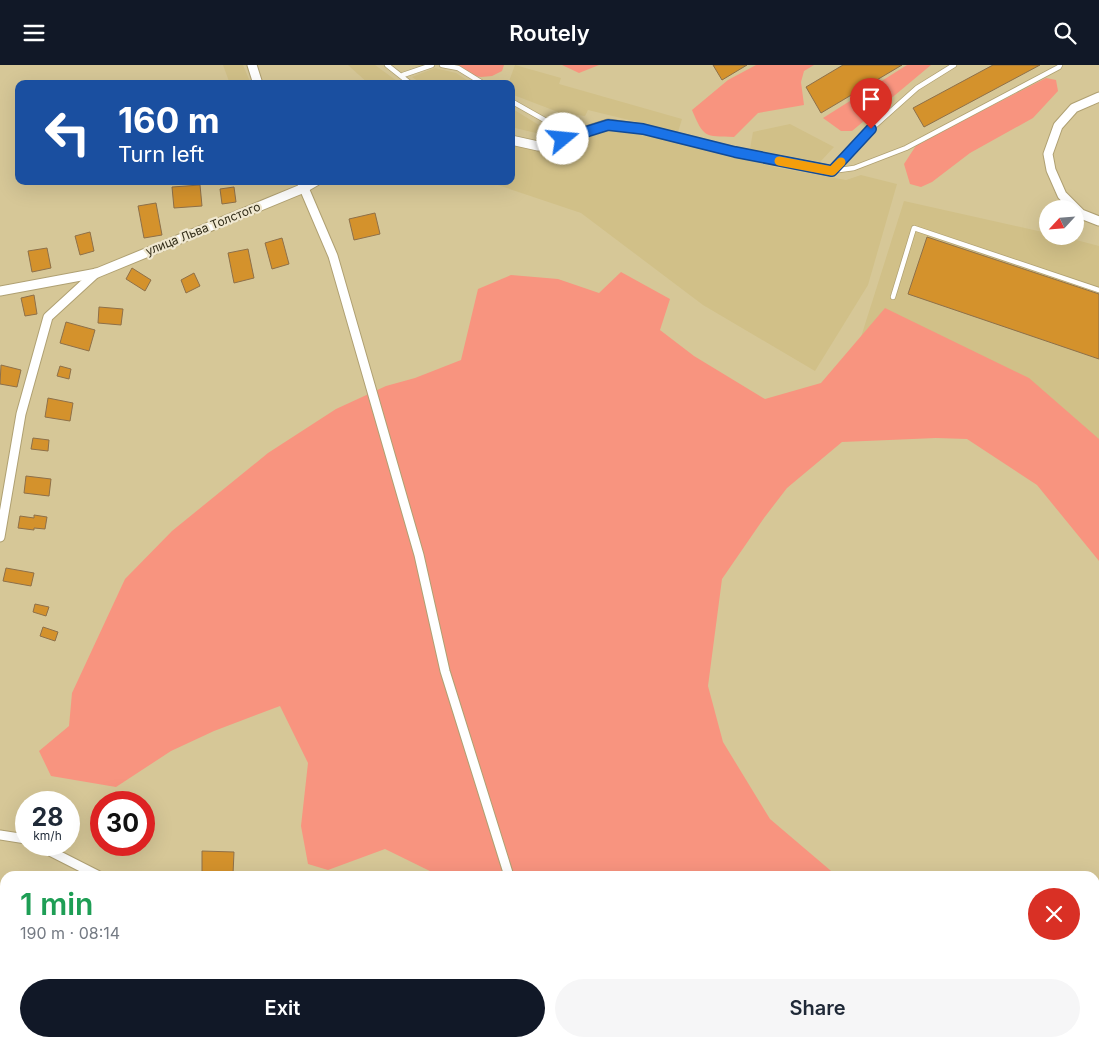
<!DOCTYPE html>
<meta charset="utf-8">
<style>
body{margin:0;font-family:Inter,sans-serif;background:#f6f6f7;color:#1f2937;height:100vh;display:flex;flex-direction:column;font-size:19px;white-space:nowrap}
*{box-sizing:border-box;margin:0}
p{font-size:16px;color:#747a83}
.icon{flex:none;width:28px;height:28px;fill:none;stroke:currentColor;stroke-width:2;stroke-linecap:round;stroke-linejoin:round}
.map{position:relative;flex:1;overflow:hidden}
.sheet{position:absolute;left:0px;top:806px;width:1100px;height:176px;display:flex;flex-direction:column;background:#fff;border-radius:15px 15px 0 0;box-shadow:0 5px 20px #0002}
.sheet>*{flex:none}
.banner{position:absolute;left:15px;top:15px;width:500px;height:105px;border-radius:10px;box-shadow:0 5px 20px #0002;background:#1a4fa0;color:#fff;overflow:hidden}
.needle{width:32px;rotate:244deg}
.fabs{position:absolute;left:1039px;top:135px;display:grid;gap:10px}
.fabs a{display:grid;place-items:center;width:45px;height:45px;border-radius:50%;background:#fff;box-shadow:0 5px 20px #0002;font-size:25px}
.speed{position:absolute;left:15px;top:726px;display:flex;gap:10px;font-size:25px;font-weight:700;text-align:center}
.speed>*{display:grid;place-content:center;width:65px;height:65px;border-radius:50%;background:#fff;box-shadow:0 5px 20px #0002;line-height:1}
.speed small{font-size:12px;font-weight:400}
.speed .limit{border:8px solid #d22;background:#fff;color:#111}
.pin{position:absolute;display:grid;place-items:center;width:42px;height:42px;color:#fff;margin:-51px -21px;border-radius:50% 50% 50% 0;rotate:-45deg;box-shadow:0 0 5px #0007}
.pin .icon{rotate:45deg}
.me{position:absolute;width:55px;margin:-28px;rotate:73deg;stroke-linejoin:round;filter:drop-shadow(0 0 4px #0008)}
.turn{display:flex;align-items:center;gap:18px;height:105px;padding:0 20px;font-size:22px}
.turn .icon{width:65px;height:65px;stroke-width:2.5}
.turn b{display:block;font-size:35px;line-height:42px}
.round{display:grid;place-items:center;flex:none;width:52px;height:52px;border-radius:26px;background:#f6f6f7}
.summary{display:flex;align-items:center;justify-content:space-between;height:85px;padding:0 20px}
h1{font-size:30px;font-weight:600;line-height:38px;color:#1e9e55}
.cta{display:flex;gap:10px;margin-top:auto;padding:10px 20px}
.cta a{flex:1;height:58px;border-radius:30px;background:#111827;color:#fff;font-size:20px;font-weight:600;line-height:58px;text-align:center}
.cta a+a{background:#f6f6f7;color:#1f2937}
header{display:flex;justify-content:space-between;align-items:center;height:65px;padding:0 20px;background:#111827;color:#fff;font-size:22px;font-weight:600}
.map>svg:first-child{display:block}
.built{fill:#d1c088}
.green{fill:#f8947f}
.building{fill:#d4922c;stroke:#8e7049}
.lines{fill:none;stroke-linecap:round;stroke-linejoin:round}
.lane-casing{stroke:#afa072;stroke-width:6}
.street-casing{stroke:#afa072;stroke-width:11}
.lane{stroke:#fff;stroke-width:4.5}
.street{stroke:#fff;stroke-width:9}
.route-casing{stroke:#114b97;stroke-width:12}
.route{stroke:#1a73e8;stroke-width:9}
.slow{stroke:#f59e0b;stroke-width:9}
.labels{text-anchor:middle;stroke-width:4.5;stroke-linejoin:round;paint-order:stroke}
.street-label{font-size:12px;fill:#322d19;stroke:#f0e8d0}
</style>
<header><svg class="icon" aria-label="menu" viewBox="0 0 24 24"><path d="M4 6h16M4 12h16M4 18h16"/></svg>Routely<svg class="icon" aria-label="search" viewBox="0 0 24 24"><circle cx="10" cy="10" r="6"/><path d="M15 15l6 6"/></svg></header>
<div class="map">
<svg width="1099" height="982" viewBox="0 0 1099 982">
<rect width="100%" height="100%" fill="#d6c797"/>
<g class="built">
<path d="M223,0H243L251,19H230Z"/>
<path d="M348,0H375L401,19H369Z"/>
<path d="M515,0L561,13L559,19L682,54L678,67L588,45L585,51L570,49L565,59L557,58L558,47L511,29V19H508Z"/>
<path d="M435,3L456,8L473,19H422L412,12Z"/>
<path d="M511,43L539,60L536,68L511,62Z"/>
<path d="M790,59L834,82L820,97L750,84L753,67Z"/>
<path d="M590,60L687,79L774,102L846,115L861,110L897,119L868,220L815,306L703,240L581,148L486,116H511V78L538,80Z"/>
<path d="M904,136L1047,168L1048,171H1061L1099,181V379L861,272Z"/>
<path d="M5,898V917H0V899Z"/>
<path d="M170,978H193V982H171Z"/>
</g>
<g class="green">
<path d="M443,0H504L502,6L492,11L481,12L470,10L458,3Z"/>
<path d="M562,0H599L579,8Z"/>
<path d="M756,0H814L804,6L801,17L804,40L758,48L734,72C704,71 704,73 692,45L728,15Z"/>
<path d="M907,0H931L852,66H841L823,53Z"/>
<path d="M1046,13L1056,15L1058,26L1033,53L970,88L932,117L921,122L910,119L904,99L917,79Z"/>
<path d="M621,207L670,234L660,265L694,291L765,334L821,318L885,243L1029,313L1099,374V496L1037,420L967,374L936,373L842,377L787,423L764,453L722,514L708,621L723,677L770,754L837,811H440L385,784L328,805L308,799L301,761L308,698L280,641L214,666L171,686L116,722L51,711L39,686L69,661L72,628L125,514L172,466L268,388L336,344L386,321L415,313L461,295L478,224L511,210L558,214L599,228Z"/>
<path d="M1099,947V982H1021L1022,978H1095V948Z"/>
</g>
<g class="building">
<path d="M713,0H747L722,15Z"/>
<path d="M843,0H902L821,48L806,22Z"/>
<path d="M993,0H1040L924,62L913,43Z"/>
<path d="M200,120L202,141L174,143L172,122Z"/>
<path d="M234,122L236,137L222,139L220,124Z"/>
<path d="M156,138L162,170L144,173L138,141Z"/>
<path d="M375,148L380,169L354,175L349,154Z"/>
<path d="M90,167L94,186L80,190L75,171Z"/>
<path d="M927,172L1099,229V294L908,229Z"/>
<path d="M282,173L289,199L272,204L265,178Z"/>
<path d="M47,183L51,203L32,207L28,186Z"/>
<path d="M248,184L254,213L234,218L228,188Z"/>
<path d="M132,203L151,215L145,226L126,214Z"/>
<path d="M194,208L200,221L186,228L181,215Z"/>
<path d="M34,230L37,249L25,251L21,233Z"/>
<path d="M99,242L123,244L121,260L98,258Z"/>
<path d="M66,257L95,265L89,286L60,278Z"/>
<path d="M1,300L21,305L17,322L0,319Z"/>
<path d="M60,301L71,304L69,314L57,311Z"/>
<path d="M48,333L73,338L70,356L45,352Z"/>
<path d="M33,373L49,375L48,386L31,384Z"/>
<path d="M26,411L51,414L49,431L24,428Z"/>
<path d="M34,450L47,452L45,464L34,463V465L18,463L20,451L34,453Z"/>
<path d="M6,503L34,508L31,521L3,516Z"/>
<path d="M35,539L49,542L46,551L33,547Z"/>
<path d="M43,562L58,567L55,576L40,571Z"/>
<path d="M202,786L234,787L233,809L202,808Z"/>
</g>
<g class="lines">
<g class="lane-casing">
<g id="lane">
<path d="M387,0L411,19"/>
<path d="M442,0L458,3L484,19"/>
<path d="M403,10L432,0"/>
<path d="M511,36L550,58L562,72"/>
<path d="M832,106L854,103L906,83L1059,2L1060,0"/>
<path d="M832,106L871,64L917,23L954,0"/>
<path d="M893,232L914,163L1099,225"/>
<path d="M326,982L327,978"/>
</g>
</g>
<g class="street-casing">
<g id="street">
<path d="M252,0L258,19"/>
<path d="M1099,32L1074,43L1058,61L1048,89L1051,105L1062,130L1081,149L1099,156"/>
<path d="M511,75L538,81L608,59L643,64L735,87L832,106"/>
<path d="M301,116L333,191L419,490L445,606L509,811"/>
<path d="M0,226L97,208L304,123L316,116"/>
<path d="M0,472L21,349L48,252L96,208"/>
<path d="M0,770L26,774"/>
<path d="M38,780L99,811"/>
<path d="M0,849L5,852"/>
<path d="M1095,937L1099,935"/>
<path d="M268,978L269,979L286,982"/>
<path d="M798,978L816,982"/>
<path d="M583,982L586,978"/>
<path d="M832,982L880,978"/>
</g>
</g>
<use href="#lane" class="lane"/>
<use href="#street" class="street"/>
</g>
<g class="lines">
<g class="route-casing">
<path id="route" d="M563,74L608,60L643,64L735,87L832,106L871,64"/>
</g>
<use href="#route" class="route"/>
<path class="slow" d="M779,96L832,106L841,97"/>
</g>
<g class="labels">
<g class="street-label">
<text transform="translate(203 164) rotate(-22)" y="4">улица Льва Толстого</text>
</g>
</g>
</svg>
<div class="fabs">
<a><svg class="needle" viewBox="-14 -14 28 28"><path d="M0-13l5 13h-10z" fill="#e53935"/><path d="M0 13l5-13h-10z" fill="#747a83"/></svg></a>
</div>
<div class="speed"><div>28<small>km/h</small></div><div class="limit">30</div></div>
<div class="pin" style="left:871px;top:64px;background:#d93025"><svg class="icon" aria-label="arrive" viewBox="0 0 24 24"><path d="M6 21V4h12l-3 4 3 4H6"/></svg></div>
<svg class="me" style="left:563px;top:74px" viewBox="-20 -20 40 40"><circle r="19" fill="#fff"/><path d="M0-13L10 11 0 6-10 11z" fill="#1a73e8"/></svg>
<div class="banner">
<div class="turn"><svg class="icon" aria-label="left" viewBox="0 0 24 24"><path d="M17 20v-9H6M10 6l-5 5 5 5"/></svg><div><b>160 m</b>Turn left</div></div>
</div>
<section class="sheet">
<div class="summary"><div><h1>1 min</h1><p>190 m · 08:14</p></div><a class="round" style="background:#d93025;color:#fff"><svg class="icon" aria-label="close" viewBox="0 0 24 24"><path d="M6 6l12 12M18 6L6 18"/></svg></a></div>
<div class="cta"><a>Exit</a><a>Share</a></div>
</section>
</div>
